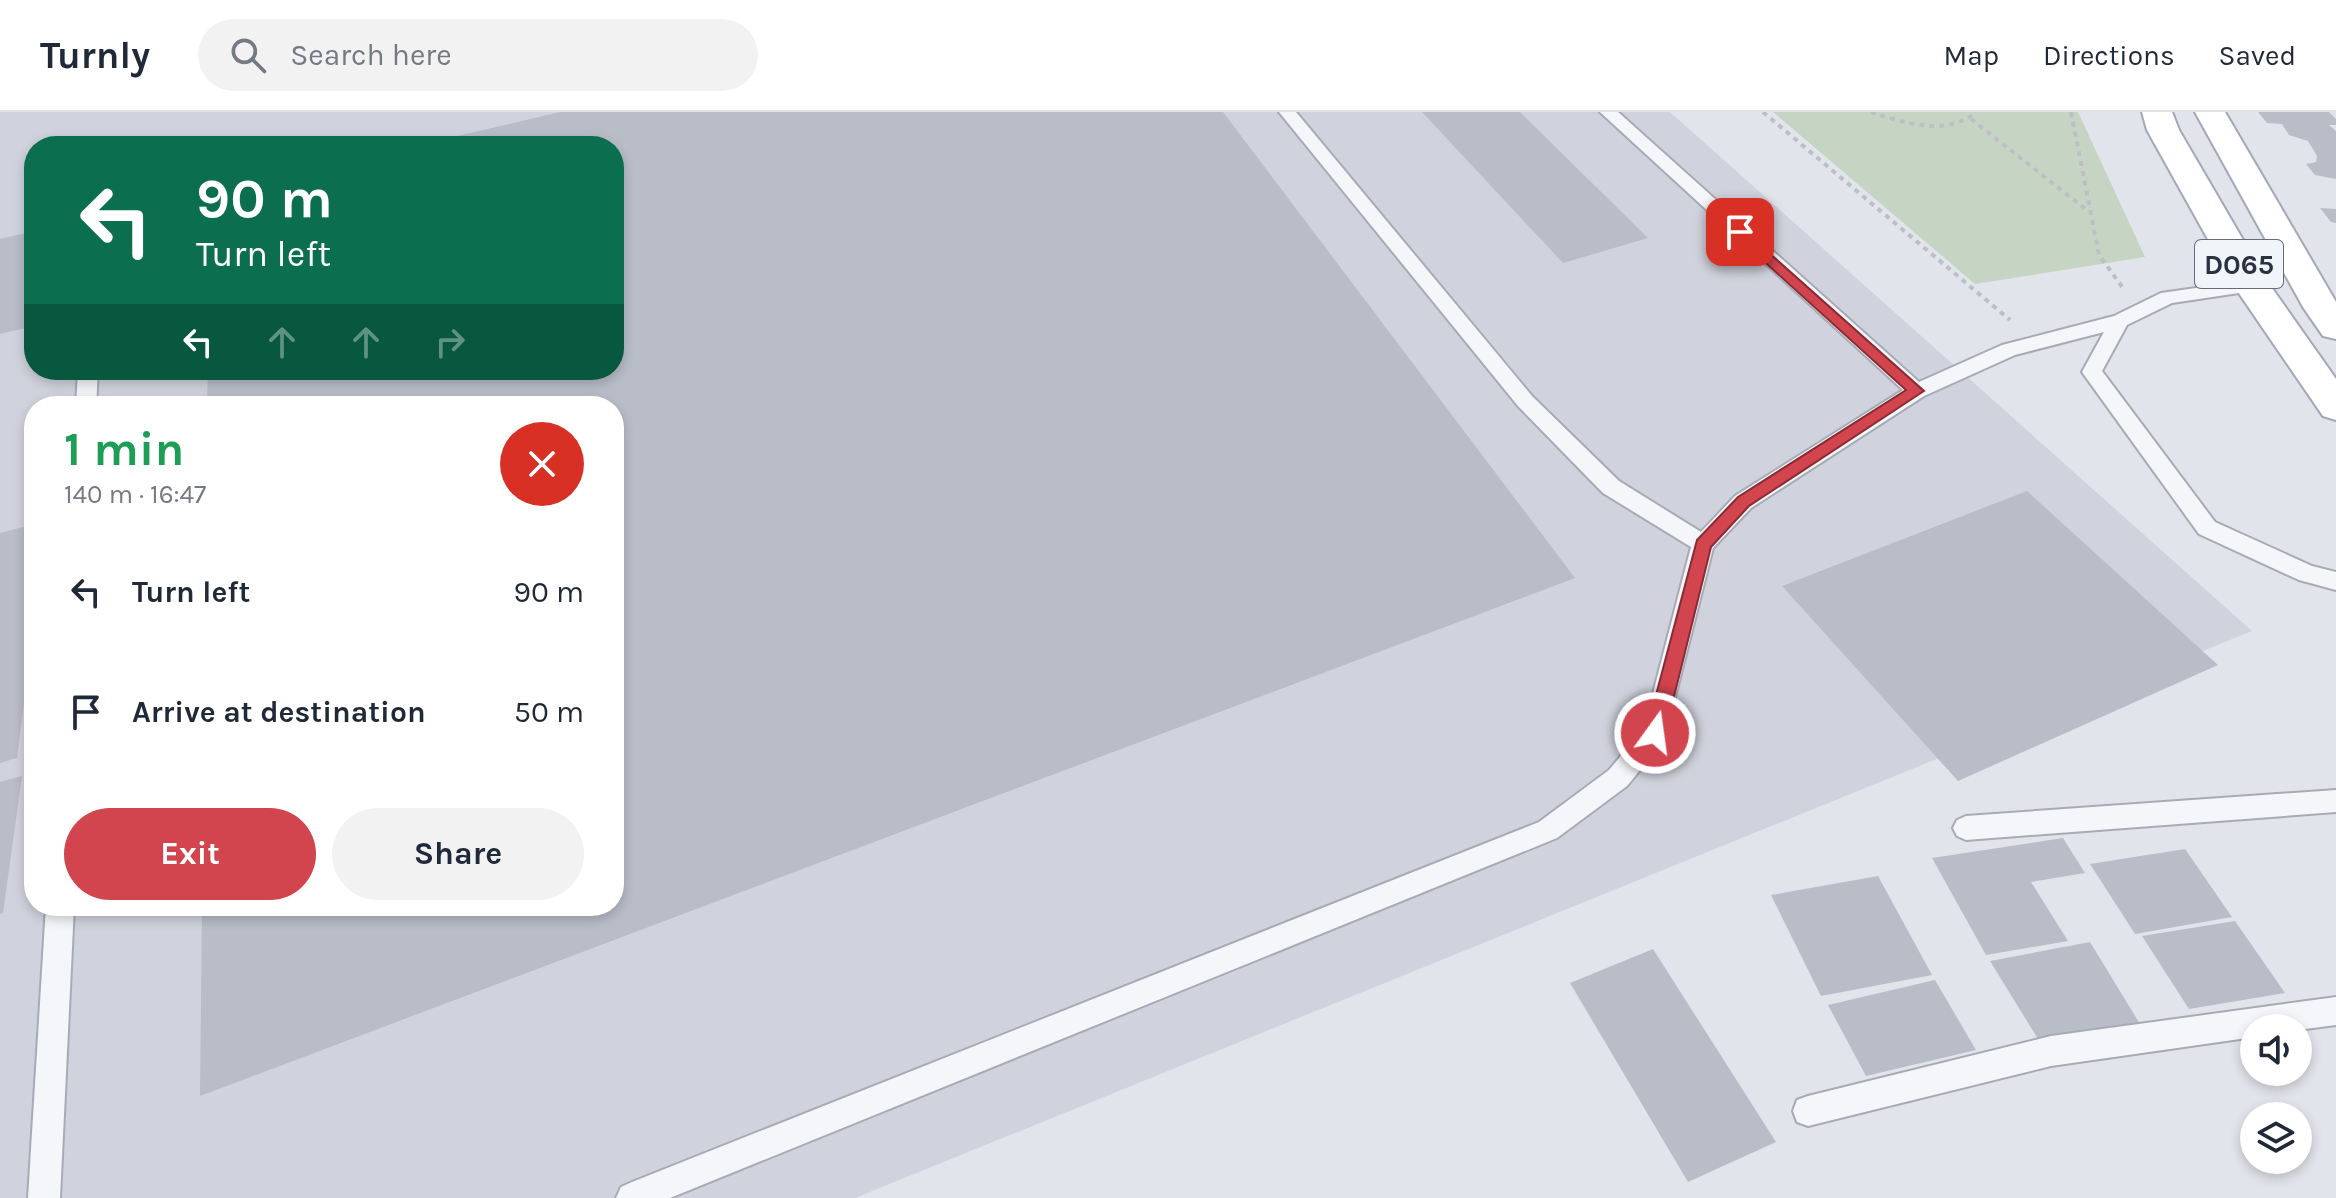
<!DOCTYPE html>
<meta charset="utf-8">
<style>
body{margin:0;font-family:Karla,sans-serif;background:#f2f2f3;color:#1f2937;height:100vh;display:flex;flex-direction:column;font-size:30px;white-space:nowrap}
*{box-sizing:border-box;margin:0}
p{font-size:26px;color:#747a83}
.icon{flex:none;width:44px;height:44px;fill:none;stroke:currentColor;stroke-width:2;stroke-linecap:round;stroke-linejoin:round}
.map{position:relative;flex:1;overflow:hidden}
.side{position:absolute;left:24px;top:284px;width:600px;height:520px;display:flex;flex-direction:column;background:#fff;border-radius:32px;box-shadow:0 4px 12px #0003}
.side>*{flex:none}
.banner{position:absolute;left:24px;top:24px;width:600px;height:244px;border-radius:32px;box-shadow:0 4px 12px #0003;background:#0b6e4f;color:#fff;overflow:hidden}
.tools{position:absolute;left:2240px;top:902px;display:grid;gap:16px}
.tools a{display:grid;place-items:center;width:72px;height:72px;border-radius:50%;background:#fff;box-shadow:0 4px 12px #0003;font-size:40px}
.pin{position:absolute;display:grid;place-items:center;width:68px;height:68px;color:#fff;margin:-34px;border-radius:16px;box-shadow:0 4px 12px #0006}
.me{position:absolute;width:88px;margin:-44px;rotate:14deg;stroke-linejoin:round;filter:drop-shadow(0 0 6px #0008)}
.turn{display:flex;align-items:center;gap:28px;height:168px;padding:0 40px;font-size:36px}
.turn .icon{width:104px;height:104px;stroke-width:2.5}
.turn b{display:block;font-size:56px;line-height:68px}
.lanes{display:flex;align-items:center;height:76px;padding:0 40px;background:#0003;justify-content:center;gap:40px;direction:ltr}
.lanes .off{opacity:.35}
.round{display:grid;place-items:center;flex:none;width:84px;height:84px;border-radius:42px;background:#f2f2f3}
.headline{display:flex;align-items:center;justify-content:space-between;height:136px;padding:0 40px}
h1{font-size:48px;font-weight:700;line-height:60px;color:#1e9e55}
.cta{display:flex;gap:16px;margin-top:auto;padding:16px 40px}
.cta a{flex:1;height:92px;border-radius:48px;background:#d2444e;color:#fff;font-size:32px;font-weight:700;line-height:92px;text-align:center}
.cta a+a{background:#f2f2f3;color:#1f2937}
ul{padding:0;list-style:none}
li{display:flex;align-items:center;gap:24px;height:120px;padding:0 40px}
li div{flex:1}
li b{display:block;font-size:30px}
li em{font-style:normal}
header{display:flex;align-items:center;gap:48px;box-sizing:border-box;height:112px;padding:0 40px;background:#fff;border-bottom:2px solid #e0e1e3}
header strong{font-size:38px}
nav{display:flex;gap:44px;margin-inline-start:auto;font-size:28px}
.search{width:560px;height:72px;background:#f2f2f3;display:flex;align-items:center;gap:20px;box-sizing:border-box;padding:0 28px;border-radius:44px;color:#747a83;font-size:30px}
.map>svg:first-child{display:block}
.built{fill:#d0d3dd;fill-rule:evenodd}
.green{fill:#c6d5c3}
.building{fill:#b9bdc8}
.lines{fill:none;stroke-linecap:round;stroke-linejoin:round}
.lane-casing{stroke:#a7abb5;stroke-width:4}
.primary-casing{stroke:#a1a8b7;stroke-width:4}
.path{stroke:#bcbfc6;stroke-width:4;stroke-dasharray:5 5;stroke-linecap:butt}
.lane{fill:#f5f6f9;fill-rule:evenodd}
.primary{fill:#fff;fill-rule:evenodd}
.route{fill:#d2444e;stroke:#882c33;stroke-width:2}
.labels{text-anchor:middle;stroke-width:6;stroke-linejoin:round;paint-order:stroke}
.shield{fill:#f1f4f8;stroke:#656c79;stroke-width:2}
.shield-label{font-size:28px;font-weight:bold;fill:#293143}
</style>
<header>
<strong>Turnly</strong>
<div class="search"><svg class="icon" aria-label="search" viewBox="0 0 24 24"><circle cx="10" cy="10" r="6"/><path d="M15 15l6 6"/></svg>Search here</div>
<nav><a>Map</a><a>Directions</a><a>Saved</a></nav>
</header>
<div class="map">
<svg width="2336" height="1086" viewBox="0 0 2336 1086">
<rect width="100%" height="100%" fill="#e2e4eb"/>
<path class="built" d="M0,0H1670L2252,519L855,1086H0ZM34,34H614V258H34ZM34,294H614V794H34Z"/>
<path class="green" d="M1773,0H2078L2145,145L1975,172Z"/>
<g class="building">
<path d="M560,0H1223L1575,466L200,984L202,794H614V294H207L208,258H614V34H415Z"/>
<path d="M1422,0H1520L1648,126L1563,151Z"/>
<path d="M2258,0H2329L2336,7V13H2329L2336,19V67L2315,63L2306,52L2316,50L2317,44L2308,29L2289,23L2282,12L2267,11Z"/>
<path d="M2320,96L2336,97V111L2331,110Z"/>
<path d="M34,119V214L0,222V127Z"/>
<path d="M2027,379L2218,553L1958,669L1782,474Z"/>
<path d="M34,412V511L17,646L0,651V421Z"/>
<path d="M22,664L3,801L0,802V670Z"/>
<path d="M2063,726L2085,761L2031,770L2068,829L1986,843L1932,746Z"/>
<path d="M2185,737L2232,805L2135,822L2090,752Z"/>
<path d="M1878,764L1932,863L1821,884L1771,783Z"/>
<path d="M2235,809L2285,881L2189,897L2142,824Z"/>
<path d="M2090,830L2140,912L2038,927L1990,849Z"/>
<path d="M1653,837L1776,1030L1688,1070L1570,871Z"/>
<path d="M1935,868L1976,938L1866,964L1828,893Z"/>
</g>
<g class="lines">
<g class="lane-casing">
<g id="lane">
<path d="M1279,0H1296L1532,284L1619,369L1701,420L1735,384L1903,278L1600,0H1618L1919,270L2002,233L2114,204L2161,181L2252,168L2259,170L2262,174L2259,178L2172,191L2127,213L2102,259L2215,410L2312,454L2336,460V478L2299,468L2199,422L2082,260L2104,220L2015,243L1924,284L1751,396L1713,436L1664,629L1627,674L1557,726L670,1086H616L621,1075L632,1070L1539,710L1609,658L1644,616L1691,435L1603,381L1518,294Z"/>
<path d="M78,258H98L96,294H76Z"/>
<path d="M2336,678V700L1966,728L1957,724L1953,716L1957,708L1966,704Z"/>
<path d="M46,794H74L60,1086H28Z"/>
<path d="M2336,885V913L2298,918V916H2254V925L2051,954L1808,1014L1797,1010L1793,999L1797,988L1808,984L2051,924Z"/>
</g>
</g>
<g class="primary-casing">
<g id="primary">
<path d="M2142,0H2172L2179,18L2267,169L2336,267V308L2323,304L2234,174L2147,18Z"/>
<path d="M2195,0H2225L2336,190V227L2323,224L2303,195Z"/>
</g>
</g>
<g class="path">
<path d="M1763,0L2010,208"/>
<path d="M1871,0C1904,11 1946,25 1976,0"/>
<path d="M2071,0L2099,143L2123,176"/>
<path d="M1971,7L2088,99"/>
</g>
<use href="#lane" class="lane"/>
<use href="#primary" class="primary"/>
</g>
<path class="route" d="M1740,115L1924,279L1749,394L1711,435L1665,621L1662,626H1648L1646,621L1697,428L1738,385L1906,278L1735,123L1733,120Z"/>
<g class="labels">
<rect class="shield" x="2195" y="128" width="88" height="48" rx="6"/>
<g class="shield-label">
<text x="2239" y="162">D065</text>
</g>
</g>
</svg>
<div class="tools">
<a><svg class="icon" aria-label="sound" viewBox="0 0 24 24"><path d="M4 9h4l5-4v14l-5-4H4zM17 9q2 3 0 6"/></svg></a>
<a><svg class="icon" aria-label="layers" viewBox="0 0 24 24"><path d="M12 4l9 5-9 5-9-5zM3 14l9 5 9-5"/></svg></a>
</div>
<div class="pin" style="left:1740px;top:120px;background:#d93025"><svg class="icon" aria-label="arrive" viewBox="0 0 24 24"><path d="M6 21V4h12l-3 4 3 4H6"/></svg></div>
<svg class="me" style="left:1655px;top:621px" viewBox="-20 -20 40 40"><circle r="17" fill="#d2444e" stroke="#fff" stroke-width="3"/><path d="M0-11L8 9 0 5-8 9z" fill="#fff"/></svg>
<div class="banner">
<div class="turn"><svg class="icon" aria-label="left" viewBox="0 0 24 24"><path d="M17 20v-9H6M10 6l-5 5 5 5"/></svg><div><b>90 m</b>Turn left</div></div>
<div class="lanes"><svg class="icon" aria-label="left" viewBox="0 0 24 24"><path d="M17 20v-9H6M10 6l-5 5 5 5"/></svg><svg class="icon off" aria-label="ahead" viewBox="0 0 24 24"><path d="M12 20V5M6 11l6-6 6 6"/></svg><svg class="icon off" aria-label="ahead" viewBox="0 0 24 24"><path d="M12 20V5M6 11l6-6 6 6"/></svg><svg class="icon off" aria-label="right" viewBox="0 0 24 24"><path d="M7 20v-9h11M14 6l5 5-5 5"/></svg></div>
</div>
<section class="side">
<div class="headline"><div><h1>1 min</h1><p>140 m · 16:47</p></div><a class="round" style="background:#d93025;color:#fff"><svg class="icon" aria-label="close" viewBox="0 0 24 24"><path d="M6 6l12 12M18 6L6 18"/></svg></a></div>
<ul>
<li><svg class="icon" aria-label="left" viewBox="0 0 24 24"><path d="M17 20v-9H6M10 6l-5 5 5 5"/></svg><div><b>Turn left</b></div><em>90 m</em></li>
<li><svg class="icon" aria-label="arrive" viewBox="0 0 24 24"><path d="M6 21V4h12l-3 4 3 4H6"/></svg><div><b>Arrive at destination</b></div><em>50 m</em></li>
</ul>
<div class="cta"><a>Exit</a><a>Share</a></div>
</section>
</div>
